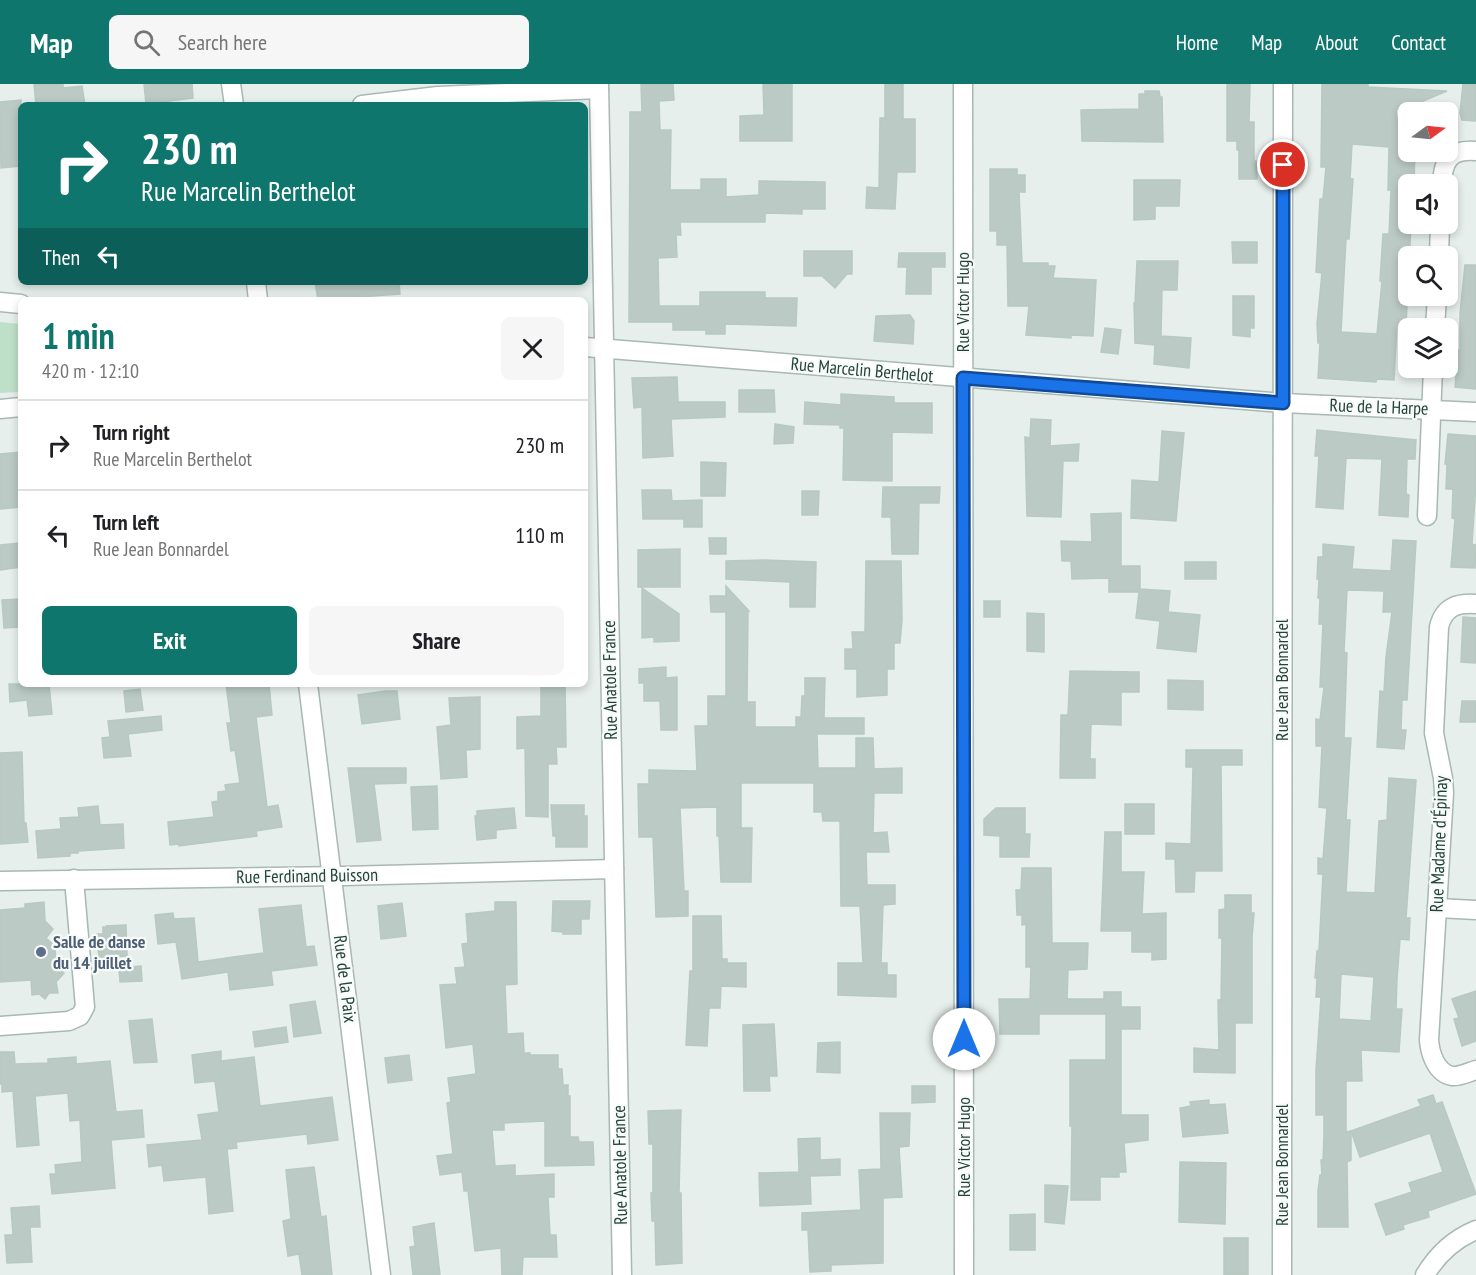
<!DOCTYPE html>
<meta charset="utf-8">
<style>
body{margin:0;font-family:"PT Sans Narrow",sans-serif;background:#f6f6f6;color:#202124;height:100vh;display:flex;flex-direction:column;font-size:22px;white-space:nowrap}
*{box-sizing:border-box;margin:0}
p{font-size:20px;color:#757577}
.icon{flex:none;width:33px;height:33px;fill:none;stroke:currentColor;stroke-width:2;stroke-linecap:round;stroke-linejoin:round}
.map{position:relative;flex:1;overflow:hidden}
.side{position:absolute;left:18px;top:213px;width:570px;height:390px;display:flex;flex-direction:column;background:#fff;border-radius:9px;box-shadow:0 3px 9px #0003}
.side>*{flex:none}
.guide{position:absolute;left:18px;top:18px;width:570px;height:183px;border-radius:9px;box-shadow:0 3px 9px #0003;background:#0f766e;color:#fff;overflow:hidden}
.needle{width:39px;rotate:75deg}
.controls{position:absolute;left:1398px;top:18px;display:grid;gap:12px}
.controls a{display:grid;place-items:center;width:60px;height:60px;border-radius:9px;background:#fff;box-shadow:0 3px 9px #0003;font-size:30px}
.pin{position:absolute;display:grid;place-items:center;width:51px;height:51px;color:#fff;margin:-26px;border:3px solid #fff;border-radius:50%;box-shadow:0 2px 6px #0007}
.me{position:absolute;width:66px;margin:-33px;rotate:0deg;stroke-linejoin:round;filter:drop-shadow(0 0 4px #0008)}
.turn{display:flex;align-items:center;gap:21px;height:126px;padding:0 24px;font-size:27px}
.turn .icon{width:78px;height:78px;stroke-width:2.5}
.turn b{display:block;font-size:42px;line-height:51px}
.then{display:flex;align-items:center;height:57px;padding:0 24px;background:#0003;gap:12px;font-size:22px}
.round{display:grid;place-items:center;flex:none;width:63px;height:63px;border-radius:9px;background:#f6f6f6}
.overview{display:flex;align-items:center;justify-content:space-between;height:102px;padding:0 24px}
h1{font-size:36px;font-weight:600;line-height:45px;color:#0f766e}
.primary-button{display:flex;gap:12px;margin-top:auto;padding:12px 24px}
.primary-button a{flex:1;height:69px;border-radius:9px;background:#0f766e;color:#fff;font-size:24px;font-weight:600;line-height:69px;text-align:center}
.primary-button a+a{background:#f6f6f6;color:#202124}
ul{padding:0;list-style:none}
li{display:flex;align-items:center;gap:18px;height:90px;padding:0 24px;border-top:2px solid #e0e0e0}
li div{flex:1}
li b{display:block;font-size:22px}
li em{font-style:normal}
header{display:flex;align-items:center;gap:36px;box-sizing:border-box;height:84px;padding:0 30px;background:#0f766e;color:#fff}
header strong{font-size:28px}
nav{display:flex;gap:33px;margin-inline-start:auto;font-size:21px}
.search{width:420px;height:54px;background:#f6f6f6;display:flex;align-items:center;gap:15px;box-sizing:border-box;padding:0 21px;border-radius:9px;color:#757577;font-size:22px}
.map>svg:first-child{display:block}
.green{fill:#bfe0c8}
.building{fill:#bbcac4;stroke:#b8c9c2;stroke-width:1.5;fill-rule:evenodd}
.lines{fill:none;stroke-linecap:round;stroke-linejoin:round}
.minor-casing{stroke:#a8b8b2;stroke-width:21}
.minor{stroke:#fff;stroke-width:18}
.route-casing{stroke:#114b97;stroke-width:15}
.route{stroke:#1a73e8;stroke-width:10}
.service-dot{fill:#5c6f8a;stroke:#f7fbf9;stroke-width:2}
.labels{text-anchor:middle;stroke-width:4.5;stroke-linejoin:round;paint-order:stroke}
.street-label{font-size:18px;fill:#24423a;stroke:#f7fbf9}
.service-label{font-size:18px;font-weight:bold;fill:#4e5e75;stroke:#f7fbf9;text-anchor:start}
</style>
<header>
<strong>Map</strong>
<div class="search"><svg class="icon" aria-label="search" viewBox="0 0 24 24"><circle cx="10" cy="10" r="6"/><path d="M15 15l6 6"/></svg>Search here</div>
<nav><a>Home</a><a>Map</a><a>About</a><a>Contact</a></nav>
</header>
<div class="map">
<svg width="1476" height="1191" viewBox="0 0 1476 1191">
<rect width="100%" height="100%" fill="#e6efeb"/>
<path class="green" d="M0,238L21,240V308L0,309Z"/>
<g class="building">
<path d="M34,0H63V4L82,2L85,21H36Z"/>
<path d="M144,0H192L193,14L146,20Z"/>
<path d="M641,0H673L674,16L659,17L660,46H671L670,106H701V95H726V113L759,111V97L825,98V125H802V130L765,129V138H680L681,151H676L677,173L658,174L659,222H700V208H765V214H797L796,242L725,240V250H706V246H673V238H629L630,28H642Z"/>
<path d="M763,0H792V57H740V32L764,31Z"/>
<path d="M885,0H903V35H915V88H897L895,125L866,124L867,103L879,104L880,34H885Z"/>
<path d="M1227,0H1250L1249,38H1254V77H1256L1257,95H1239V66H1237V57H1227Z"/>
<path d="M1322,0H1368V3L1447,7L1411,22V26L1396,25L1399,56H1408V68H1415L1414,97L1413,100H1408V140H1411L1406,241H1397L1394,296L1377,295L1376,298L1318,294L1320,259H1318L1317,240L1322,189L1316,188L1320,115H1323L1326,83H1321ZM1352,60L1389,63L1388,106H1391L1389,150H1383L1380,197H1382L1377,250L1341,248L1346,155H1349L1353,95H1350Z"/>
<path d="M1463,0H1476V37L1462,36L1460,29Z"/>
<path d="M1145,7H1159L1160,13H1162L1163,58L1082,57L1081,26L1139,25V10H1145Z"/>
<path d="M21,16V82L1,84L0,18Z"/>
<path d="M990,85H1017V91H1025V108H1019L1022,179H1048V182H1055L1053,194L1096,196L1093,252L1071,251V254L1026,251L1029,222H1008L1007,161H997V147H990Z"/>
<path d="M1134,96H1180L1179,122H1155V135L1134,136Z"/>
<path d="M1232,158H1257V179H1233Z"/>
<path d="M804,167H852V190H847L835,204L822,192H804Z"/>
<path d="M899,169H945V183H931V210H906L907,183H898Z"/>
<path d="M1137,177H1178L1177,206H1162L1161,252L1191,254L1189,284L1154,280L1155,261L1135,259L1134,219H1135Z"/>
<path d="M1465,181H1476V305L1455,303L1458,266H1460V229Z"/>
<path d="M315,198H399L400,210L318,216Z"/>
<path d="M1233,212H1254V244H1250V253L1233,251Z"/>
<path d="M910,231L914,237L913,260L874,257L876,232Z"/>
<path d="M1105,244L1121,246L1118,270L1101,268Z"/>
<path d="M677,293L678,318H725V333L671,335L673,372L643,374L642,323L634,324L632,294Z"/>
<path d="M739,306H774L775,328H739Z"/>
<path d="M841,310L894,313V319H932V349L892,348V397L843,396L844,344H840V341L804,340L805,318L841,321Z"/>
<path d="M1031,335L1051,336L1050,362L1079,360L1078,377H1063L1061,433L1027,432L1025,353L1030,354Z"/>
<path d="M775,340L794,343L793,359L774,360Z"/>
<path d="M1317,346L1416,356L1415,375H1407L1406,410L1409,411L1408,433L1379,431L1382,375L1346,374L1343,425L1316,423L1319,372H1315Z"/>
<path d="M1162,347L1184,349L1176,437L1131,434L1132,396L1159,398Z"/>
<path d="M1448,350L1476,352V400L1472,460L1476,461L1475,484L1451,483L1455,435L1452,434L1453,405H1446L1447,380H1445Z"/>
<path d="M21,368V423L0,425V370Z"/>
<path d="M701,378L726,379L725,412H701Z"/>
<path d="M883,403H940L939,419H919L918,470H892L891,433H882Z"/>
<path d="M642,406H671L672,417L702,416V443H684V435H643Z"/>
<path d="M802,407H819L818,431H802Z"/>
<path d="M1121,429V482H1140V505L1170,507L1168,528L1200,531L1196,568L1157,564L1160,537L1136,534L1139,508H1109V494L1072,495L1071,477H1062L1061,457L1092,458L1091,430Z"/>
<path d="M709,454H726V470H710Z"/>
<path d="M1393,456L1416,457L1407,616H1402L1401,646H1406L1404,665L1377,663L1380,607L1384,608L1386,573L1392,528H1383L1384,507L1347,506L1344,568L1347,569L1344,654H1351L1346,736H1350L1346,808L1375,809L1379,737L1387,736L1389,694L1416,696L1406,834H1410L1409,856L1400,855L1397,895L1396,925H1402L1399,968L1361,966L1362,997H1346V1048L1351,1047V1076L1347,1078L1348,1143H1318V1107L1320,1091H1322L1321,1076H1323L1324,1052V1031H1316V986L1321,913H1316L1317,894H1315L1317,867L1319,866L1323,790H1318V774L1323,775L1327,724L1319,723L1322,662H1316V635L1320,636L1324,603H1320L1323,540H1319L1320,514H1318L1319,495H1317L1318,473H1323V460L1354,463L1352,485L1391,487ZM1341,890L1374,893L1371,937L1339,935Z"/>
<path d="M19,459L21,483L0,486V461Z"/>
<path d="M680,465V503H638V466Z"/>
<path d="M764,476L816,478L815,523H790V498L726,495V477Z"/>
<path d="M866,477H901L902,536L900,559H894V585H887V611L857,613V585H845V565H853L852,548H865Z"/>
<rect x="1185" y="478" width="31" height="17"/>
<path d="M726,502L749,527H748L747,618H755V643H796V633H801L802,612H805V594H825L824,634H864V650H817L818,684H856V654H873L874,685L902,684V709H874L873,749L887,748L889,768H866L867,801H895V820L883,821L881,879H887V891H896V913L838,911V879H863L860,822H841L840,737H823L822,728H814V699H741V744H752L751,798H721L719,752H717V723L680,724L684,807H688V832L656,833L653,753H639L638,700H649V686L697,687L695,642H708V612H726V528H711L710,512H726Z"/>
<path d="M642,504L679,530V557L654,558V553L642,554Z"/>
<path d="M21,515V543L4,544L2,516Z"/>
<rect x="984" y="517" width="16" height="16"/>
<path d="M1027,529L1044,530V568L1027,567Z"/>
<path d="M1463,533L1476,534V579L1461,578Z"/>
<path d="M666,583V594L677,593V646H661L660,617H644V599H639V585Z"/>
<path d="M1070,587L1139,588V608H1121V641L1091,640L1090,675H1095V694H1060L1061,631H1068Z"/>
<path d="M1168,596L1203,597V626L1168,625Z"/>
<path d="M9,600H49L52,630L29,632L27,616L10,618Z"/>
<path d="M226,600H269L272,631L256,633L267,723L278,721L282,743L256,747L257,752L179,762V760L170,761L168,738L214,733L212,718L218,717V708L226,707L225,701L240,699L235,666L231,667L227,639H231Z"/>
<path d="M541,600H565L566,663H556L557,680H548V733L526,732L525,664L517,665V633L541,632Z"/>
<path d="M140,605L143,626L126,628L124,607Z"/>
<path d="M386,607H397L400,635L362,640L358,611Z"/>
<path d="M480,613V665L466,666L467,693L441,695L437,643L451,641L449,614Z"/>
<path d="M1462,617H1476V638H1460Z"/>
<path d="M161,632L162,646L128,650L131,672L104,674L102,654L110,653L108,637Z"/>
<path d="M1186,666H1242V681H1221L1222,787H1195L1194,808H1176L1175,775H1166V759L1191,760L1193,683H1186Z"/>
<path d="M22,668L24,739H26L28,758L0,760V669Z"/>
<path d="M348,684H406V699L374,700L381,756L357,758Z"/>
<path d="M437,702L438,745L413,746L411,703Z"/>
<rect x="1125" y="720" width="29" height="30"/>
<path d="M551,721H584V732H587V763H556V752H553Z"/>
<path d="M98,722L100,741L123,740L124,764L78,767V769H70V772L38,774L36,747L61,745L60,734L79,733L78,724Z"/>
<path d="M514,724L516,744L496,746V754L477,756L475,732H477V727Z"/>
<path d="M996,724H1025V750H1030L1029,773H1000V752L984,751V735Z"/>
<path d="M1105,748H1121V788H1144L1142,830L1166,829V875L1152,876V868H1132V847H1101Z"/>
<path d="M1022,784H1051L1052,859H1088L1087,885L1068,886L1067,915H1104V908H1121V923H1140V945H1121V1031H1148V1056L1124,1059L1126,1088H1119V1093H1100V1116H1071L1072,1042H1070V976H1106V930H1039V950H1000L999,915H1030L1031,883H1026V840L1022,841V831H1017L1016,806H1021Z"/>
<path d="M1225,811H1251V829H1254L1252,854V939H1235V989L1194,988V964L1219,966L1218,916H1221L1222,854H1219V826L1225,825Z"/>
<path d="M553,817H590L589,835H581V850H563V848L552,847Z"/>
<path d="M44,818L45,837L53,845L46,854L55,862L56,882L64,889L56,898L58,909H49L45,915L39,910L32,911L31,896L0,898V826L25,824V820Z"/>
<path d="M495,818H516L517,900L505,901L507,950L523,949L524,969H530V971H558V985H562L563,1001H568V1012H570V1053H578L579,1058H593L594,1081L545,1082V1037L504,1039V1046H492L495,1082L515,1081V1092L554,1090V1113H548L550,1151H556L557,1173H523L522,1191H502L501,1164L475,1167L468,1107H464L462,1088L440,1091L437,1072L453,1070L447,1019L451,1018L448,994L476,990L473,960L446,964L440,901L457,900L455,884L465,883L462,860L468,859L466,830L495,827Z"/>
<path d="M402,819L406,852L381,855L378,822Z"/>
<path d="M301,821L306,863L314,862L317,881L271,887L273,901L230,906L228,888L182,895L176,858L158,860L155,831L173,829L174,835L194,834L198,878L226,874V878V874L264,869L259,825Z"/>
<path d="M693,832H721L722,875H727V879H746V903L721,902L720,924H709L707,962L686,961L690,887H693Z"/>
<path d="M126,841L127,872L99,874L97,850H103V843H108L107,842Z"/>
<path d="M141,882L142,897L120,898L119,884Z"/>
<path d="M1476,907V957L1462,962L1454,935L1459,934L1452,915Z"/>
<path d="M315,917L321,949L294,953L290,921Z"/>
<path d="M152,935L157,978L134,979L129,937Z"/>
<path d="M774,940L777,992H769L770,1007H744L743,941Z"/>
<path d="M286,943L288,958L255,963L253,948Z"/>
<path d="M840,958V989L817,988L818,959Z"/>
<path d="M221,967V977L254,973L260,1022L332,1013L338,1056L308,1060L307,1050L236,1058L237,1064L227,1065L233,1127L209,1130L206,1093L164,1097L162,1081L149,1083L147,1061L202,1056L198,1031L219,1028L215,997L195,999L192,971Z"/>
<path d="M0,968H14L15,980L48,979V975L76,973V980L110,977L116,1028L142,1026L144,1053L111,1056L115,1104L52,1110L50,1090H56L55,1081L82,1078L80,1036L70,1037L68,1009L35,1012L39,1061L17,1063L13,1007L2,1008V1000H0Z"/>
<path d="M409,971L412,996L388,999L385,974Z"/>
<path d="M912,1002H935V1018L912,1019Z"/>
<path d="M1433,1011L1436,1020L1442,1018L1476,1110L1428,1127L1429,1133L1403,1141L1404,1145L1386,1151L1375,1120L1412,1108L1409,1099L1443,1088L1430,1049L1360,1073L1351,1047L1421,1022L1418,1016Z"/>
<path d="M1209,1016V1021L1225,1020L1228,1049L1183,1053L1180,1024L1191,1022L1190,1018Z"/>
<path d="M681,1026L679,1109H681L682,1179L656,1181L655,1137H652L651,1109H653V1060H649L648,1027Z"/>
<path d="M880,1029H910L909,1062L899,1063L902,1113L883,1114V1179L831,1181V1187L810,1188L808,1146H802V1129L861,1126L859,1086L881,1085Z"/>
<path d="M820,1054V1076L840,1075V1091L810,1092L811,1120L760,1122L759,1089L799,1088L798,1055Z"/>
<path d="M1180,1078L1226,1079L1225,1140L1179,1138Z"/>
<path d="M314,1083L321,1133L326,1132L332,1191H302L299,1170L288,1172L283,1137L291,1135L286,1086Z"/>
<path d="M1045,1101L1068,1102L1064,1140L1045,1138Z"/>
<path d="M39,1122L40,1143H30L32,1178L7,1179L5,1151H13L11,1124Z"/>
<path d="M1035,1130V1166H1010V1131Z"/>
<path d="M434,1139L440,1191H413L410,1163L415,1162L413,1143Z"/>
<rect x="1224" y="1154" width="24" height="37"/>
</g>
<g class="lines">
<g class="minor-casing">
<g id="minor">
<path d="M231,0L234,21"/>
<path d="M599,0L622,1191"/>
<path d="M963,0L964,1191"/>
<path d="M362,21L438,12L599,5"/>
<path d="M1442,100C1443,76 1450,65 1476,67"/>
<path d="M1439,172L1440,140"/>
<path d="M256,198L258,216"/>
<path d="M0,218L21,220"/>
<path d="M1435,244L1437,212"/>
<path d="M585,263L1283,319L1476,328"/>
<path d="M0,325L21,323"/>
<path d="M1427,432L1433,284"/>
<path d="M1476,520C1458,519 1444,522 1439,543L1434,649L1443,694L1444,709L1429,956C1430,969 1436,989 1452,992C1459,993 1469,988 1476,986"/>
<path d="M308,600L381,1191"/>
<path d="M0,797L343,792L614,785"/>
<path d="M1437,824L1476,826"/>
<path d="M0,942L69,937L80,932L85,923L74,795"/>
<path d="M1282,1191L1283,0"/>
<path d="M1425,1191C1437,1171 1454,1155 1476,1146"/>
</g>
</g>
<use href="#minor" class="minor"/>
</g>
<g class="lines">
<g class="route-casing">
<path id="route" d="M964,955L963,294L1283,319V81"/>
</g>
<use href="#route" class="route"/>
</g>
<circle class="service-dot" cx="41" cy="868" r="6"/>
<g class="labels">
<g class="street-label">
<text transform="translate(963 218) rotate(-90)" y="6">Rue Victor Hugo</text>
<text transform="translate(862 286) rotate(5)" y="6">Rue Marcelin Berthelot</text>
<text transform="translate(1379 323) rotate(2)" y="6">Rue de la Harpe</text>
<text transform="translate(610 596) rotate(-91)" y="6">Rue Anatole France</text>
<text transform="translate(1282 596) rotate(-90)" y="6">Rue Jean Bonnardel</text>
<text transform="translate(1439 760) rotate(-88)" y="6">Rue Madame d'Épinay</text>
<text transform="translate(307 792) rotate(-1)" y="6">Rue Ferdinand Buisson</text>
<text transform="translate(345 895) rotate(83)" y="6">Rue de la Paix</text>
<text transform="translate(964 1063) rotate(-90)" y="6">Rue Victor Hugo</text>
<text transform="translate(620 1081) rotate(-91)" y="6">Rue Anatole France</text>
<text transform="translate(1282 1081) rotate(-90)" y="6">Rue Jean Bonnardel</text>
</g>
<g class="service-label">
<text x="53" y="864">Salle de danse<tspan x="53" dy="21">du 14 juillet</tspan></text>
</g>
</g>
</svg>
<div class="controls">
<a><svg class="needle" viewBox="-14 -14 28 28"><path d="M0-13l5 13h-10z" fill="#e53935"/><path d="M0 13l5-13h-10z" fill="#757577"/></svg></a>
<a><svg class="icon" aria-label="sound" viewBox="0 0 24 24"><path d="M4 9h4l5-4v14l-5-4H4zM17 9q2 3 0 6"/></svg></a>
<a><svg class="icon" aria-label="search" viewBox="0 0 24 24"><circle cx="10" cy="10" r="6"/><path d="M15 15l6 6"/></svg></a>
<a><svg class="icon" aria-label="layers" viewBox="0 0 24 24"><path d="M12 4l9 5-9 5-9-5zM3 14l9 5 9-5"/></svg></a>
</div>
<div class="pin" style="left:1283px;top:81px;background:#d93025"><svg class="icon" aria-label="arrive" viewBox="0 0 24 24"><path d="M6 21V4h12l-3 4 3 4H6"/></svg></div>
<svg class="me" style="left:964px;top:955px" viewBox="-20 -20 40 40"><circle r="19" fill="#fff"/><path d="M0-13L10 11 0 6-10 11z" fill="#1a73e8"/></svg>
<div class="guide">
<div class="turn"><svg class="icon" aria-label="right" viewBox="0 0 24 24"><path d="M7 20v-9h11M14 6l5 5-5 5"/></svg><div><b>230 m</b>Rue Marcelin Berthelot</div></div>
<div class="then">Then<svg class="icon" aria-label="left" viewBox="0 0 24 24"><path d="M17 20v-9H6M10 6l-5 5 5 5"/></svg></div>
</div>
<section class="side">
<div class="overview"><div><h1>1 min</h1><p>420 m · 12:10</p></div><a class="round"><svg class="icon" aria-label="close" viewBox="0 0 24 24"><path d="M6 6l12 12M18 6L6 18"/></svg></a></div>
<ul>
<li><svg class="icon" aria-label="right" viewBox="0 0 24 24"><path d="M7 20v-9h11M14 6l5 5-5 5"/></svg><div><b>Turn right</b><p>Rue Marcelin Berthelot</p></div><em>230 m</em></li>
<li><svg class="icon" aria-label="left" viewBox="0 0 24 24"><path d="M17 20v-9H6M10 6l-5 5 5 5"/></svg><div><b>Turn left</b><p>Rue Jean Bonnardel</p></div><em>110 m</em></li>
</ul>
<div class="primary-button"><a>Exit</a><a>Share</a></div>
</section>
</div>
